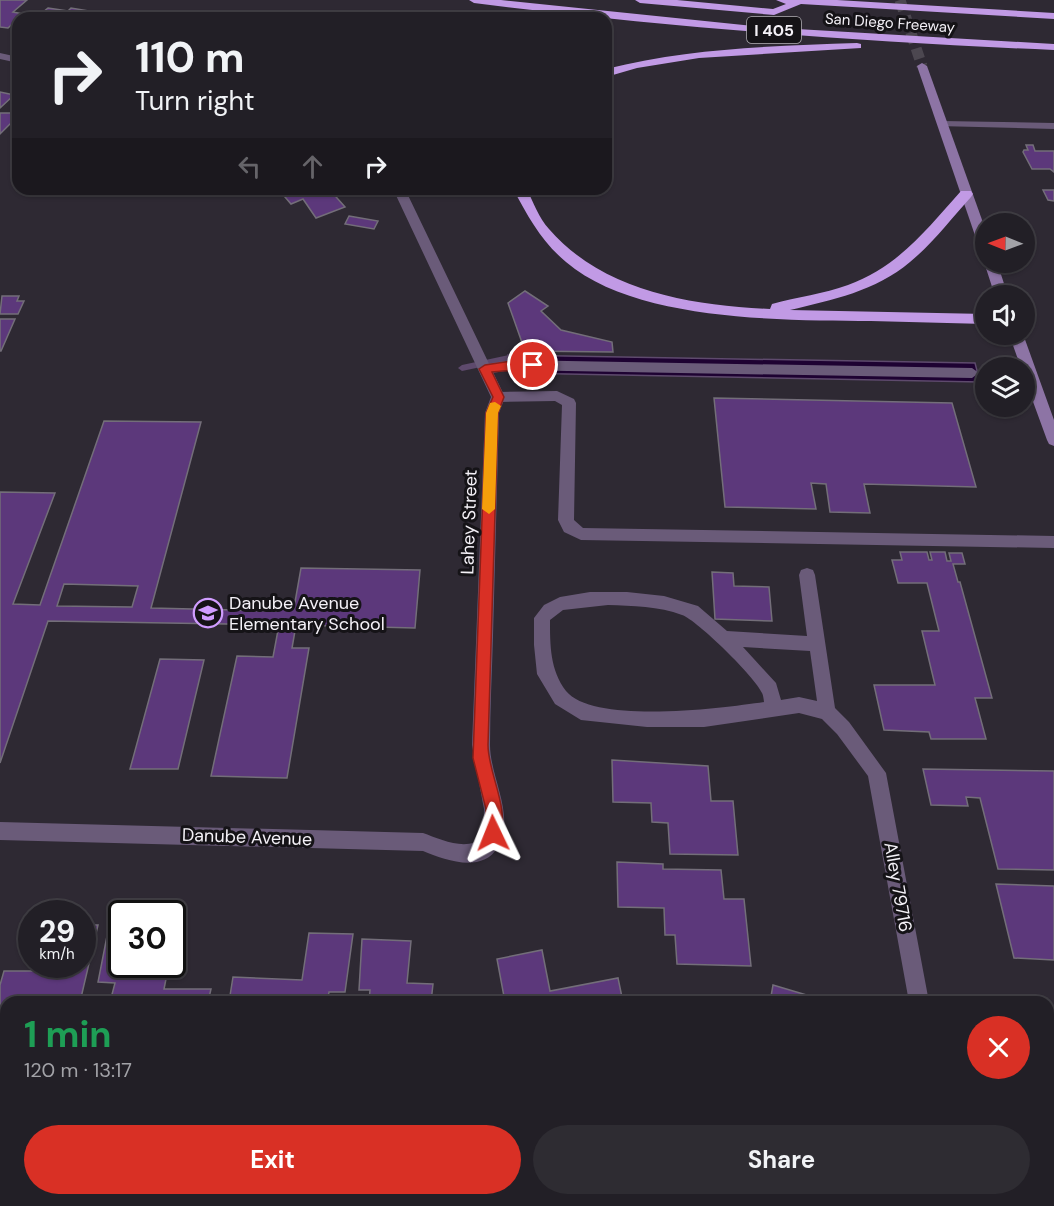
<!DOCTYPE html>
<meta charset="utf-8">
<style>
body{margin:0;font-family:"DM Sans",sans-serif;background:#2e2c32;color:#f1f3f6;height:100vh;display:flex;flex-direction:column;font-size:22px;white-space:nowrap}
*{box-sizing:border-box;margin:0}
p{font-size:20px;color:#a2a2a7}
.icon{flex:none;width:33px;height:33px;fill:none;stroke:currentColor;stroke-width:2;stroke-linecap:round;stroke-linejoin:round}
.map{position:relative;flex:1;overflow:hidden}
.panel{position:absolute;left:0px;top:996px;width:1054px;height:210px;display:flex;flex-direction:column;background:#221f26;border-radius:18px 18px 0 0;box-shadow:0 2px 4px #0004,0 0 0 2px #3f3d43}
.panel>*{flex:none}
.hud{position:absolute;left:12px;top:12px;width:600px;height:183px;border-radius:18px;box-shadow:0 2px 4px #0004,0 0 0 2px #3f3d43;background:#221f26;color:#f1f3f6;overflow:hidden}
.needle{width:39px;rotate:271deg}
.fabs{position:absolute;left:975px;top:213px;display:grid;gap:12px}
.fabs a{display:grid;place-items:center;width:60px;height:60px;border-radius:50%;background:#221f26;box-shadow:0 2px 4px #0004,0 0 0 2px #3f3d43;font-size:30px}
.speed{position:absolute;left:18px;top:900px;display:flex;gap:12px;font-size:30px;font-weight:700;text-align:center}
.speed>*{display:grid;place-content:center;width:78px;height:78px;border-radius:50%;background:#221f26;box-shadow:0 2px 4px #0004,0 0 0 2px #3f3d43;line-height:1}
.speed small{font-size:15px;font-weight:400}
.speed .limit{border:3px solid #111;border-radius:9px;background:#fff;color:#111}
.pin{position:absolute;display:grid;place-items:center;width:51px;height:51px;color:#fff;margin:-26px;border:3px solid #fff;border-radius:50%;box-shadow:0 2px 6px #0007}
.me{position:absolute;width:66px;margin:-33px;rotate:358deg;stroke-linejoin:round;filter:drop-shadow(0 0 4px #0008)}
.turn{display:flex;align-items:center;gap:21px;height:126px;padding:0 24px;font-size:27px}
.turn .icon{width:78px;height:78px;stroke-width:2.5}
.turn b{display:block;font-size:42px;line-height:51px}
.lanes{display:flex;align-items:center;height:57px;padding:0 24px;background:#0003;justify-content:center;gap:30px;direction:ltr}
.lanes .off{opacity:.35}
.round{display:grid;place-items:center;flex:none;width:63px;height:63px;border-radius:32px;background:#2e2c32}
.summary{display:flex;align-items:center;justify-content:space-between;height:102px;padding:0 24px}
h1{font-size:36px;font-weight:700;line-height:45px;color:#1e9e55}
.action{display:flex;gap:12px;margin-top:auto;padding:12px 24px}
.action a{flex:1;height:69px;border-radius:36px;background:#d93025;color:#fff;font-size:24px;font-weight:700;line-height:69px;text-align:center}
.action a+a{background:#2e2c32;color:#f1f3f6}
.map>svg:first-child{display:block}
.water{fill:#1e0232;stroke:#5e4a6d;stroke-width:1.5}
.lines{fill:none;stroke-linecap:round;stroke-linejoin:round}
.stream{fill:#5e4a6d;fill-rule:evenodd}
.building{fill:#5c387b;stroke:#736e79;stroke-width:1.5;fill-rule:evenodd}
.secondary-tunnel{stroke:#4c4750;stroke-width:11;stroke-dasharray:11 6;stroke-linecap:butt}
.service{fill:#6a5b79;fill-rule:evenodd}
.minor{fill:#6a5b79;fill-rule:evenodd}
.secondary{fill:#8d74a5;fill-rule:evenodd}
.motorway{fill:#c19ae5;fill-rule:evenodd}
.route{fill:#d93025;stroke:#8d1f18;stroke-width:1.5}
.slow{fill:#f59e0b}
.labels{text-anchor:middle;stroke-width:6;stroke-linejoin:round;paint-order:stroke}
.far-street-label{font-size:15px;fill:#f4f1f7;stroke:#151317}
.shield{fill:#151317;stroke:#b1aeb4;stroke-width:1.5}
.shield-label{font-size:16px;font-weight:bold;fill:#f4f1f7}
.street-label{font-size:18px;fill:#f4f1f7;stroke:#151317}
.poi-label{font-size:18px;fill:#f4f1f7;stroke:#151317;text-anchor:start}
</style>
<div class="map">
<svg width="1054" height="1206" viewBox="0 0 1054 1206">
<rect width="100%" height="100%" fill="#2e2933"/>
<path class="water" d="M508,355L975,363L980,382L514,373Z"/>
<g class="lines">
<path class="stream" d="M509,355L526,359L527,361L523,364L509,361L462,371L458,368L462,365Z"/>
</g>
<g class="building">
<path d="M0,0H27L13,12L23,14L8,28L0,27Z"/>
<path d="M48,8L68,11L71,8L95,12L89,18H25L28,16L37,17Z"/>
<path d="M0,92L14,95L0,108Z"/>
<path d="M0,113H16L18,116L0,134Z"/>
<path d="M1026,145H1033L1035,151H1054V172L1050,169H1032L1023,152L1024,150H1028Z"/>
<path d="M329,189L345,207L316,218L303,199L291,204L279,190Z"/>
<path d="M1043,190H1054V201L1048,200Z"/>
<path d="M349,216L378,221L374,229L345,224Z"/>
<path d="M525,291L548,306L541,311L561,330L612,342L613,352L525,351L508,303Z"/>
<path d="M2,296H19L17,301H24L18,314H0Z"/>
<path d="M0,319H15L1,351H0Z"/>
<path d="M714,398L952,403L976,487L864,484L870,513L830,512L826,484L811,483L816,509L725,507Z"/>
<path d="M104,421L201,422L151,608L276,611V607L294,608L301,568L420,570L415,628L296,625L292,648H309L287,778L211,776L237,656L273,657L279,625L48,621L0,763V492L55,493L13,604L40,605ZM64,584L138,586L132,607L57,606Z"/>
<path d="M900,552H927L929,560H932L930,552H945L947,561H951L949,553H962L965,564H953L958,582H960L992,698H975L986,739H931L929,732L884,730L874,685H935L922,631H939L927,583H898L892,560H902Z"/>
<path d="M712,572L733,573L734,586L769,587L772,621L715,619Z"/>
<path d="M160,659L204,660L178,769H130Z"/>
<path d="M612,760L708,766L711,801H733L738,855L670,854L668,823L652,822L651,803L613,802Z"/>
<path d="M923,769L1054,771V870L998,869L980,798L966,797L968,806L931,805Z"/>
<path d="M617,862L663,864V869L721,870L724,899H744L751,966L677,964L675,935H665L664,908L618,907Z"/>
<path d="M996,884L1054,886V960L1014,958Z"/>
<path d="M82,925H98L80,1002H6V1071H0V985L4,971H44L46,964H82Z"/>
<path d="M108,931H122V964H150L148,974H167L164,989H211L208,1002H110L115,983L98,982Z"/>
<path d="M309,933L353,934L345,992H329L327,1002H229L233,977L302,980Z"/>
<path d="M362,939L411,941L407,983L433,984L431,1002H369L370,990H359Z"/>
<path d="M542,950L550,991L618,978L623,1002H505L497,959Z"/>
<path d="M773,985L830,1002H770Z"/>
<path d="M1048,1012H1054V1143L1048,1142Z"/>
<path d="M979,1200H1035L1036,1206H980Z"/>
</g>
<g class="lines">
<path class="secondary-tunnel" d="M900,0L922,66"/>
<g class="service">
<path d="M512,360L972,368L979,373L972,378L512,370L485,374L478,369L485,364Z"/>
<path d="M557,391L574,399L576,403L574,520L583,528L1054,536V548L581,540L564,532L558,520L562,405L555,401L498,402L491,397L498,392Z"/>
<path d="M807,568L813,570L815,575L835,708L849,722L886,773L929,1002H909L868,776L837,734L822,719L799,713L704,727H647L581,720L555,704L537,674L534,645V618L544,605L560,597L590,592H627L664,596L698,606L727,631L807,636L799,575L801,570ZM608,605C632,606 659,606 682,615C697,620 756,678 762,693C763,694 764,701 764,702C723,708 594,725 566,691C550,670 550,645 550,620L563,610ZM743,647L810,651L817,701L799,697L781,700L776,683Z"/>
<rect x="0" y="1118" width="6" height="22"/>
<path d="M945,1200H967L969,1206H945Z"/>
</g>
<g class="minor">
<path d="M0,53L18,57V63L0,59Z"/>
<path d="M942,121L1054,123V129L938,126V122Z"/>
<path d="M393,189H405L505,397L499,413C497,487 495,562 493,636C492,672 490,709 490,745C490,777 516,817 498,847C482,874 445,860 423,851L0,840V822L423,833C440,839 469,853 483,836L484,809L472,745L485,413L491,397Z"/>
</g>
<g class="secondary">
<path d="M922,63L927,66L986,231V254L980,250L917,66Z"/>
<path d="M986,259V262H997L1008,296H995L984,262Z"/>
<path d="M1009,334H1023L1054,420V446L1049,444L1047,440L1024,377V368H1021Z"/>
</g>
<g class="motorway">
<path d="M469,0H501L763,27L1054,44V50C860,42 666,27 474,3Z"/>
<path d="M635,0H677L773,9L786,4L776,0H837L1054,13V19L801,4L774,15L640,3Z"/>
<path d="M857,43L861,44V48L699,58L637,68L606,77V69C689,48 772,46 857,43Z"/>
<path d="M513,189H527C533,202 539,218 549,229C604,292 690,305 770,309L772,304C797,297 824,294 848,285C898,267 927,229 961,191H971L973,194L971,197C951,219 933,243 910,262C876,291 832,300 790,310L986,314V324C947,323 909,322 871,321C784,320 636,322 566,262C541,241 529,218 513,189Z"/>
</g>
</g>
<path class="route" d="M512,361H533L539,365C533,371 504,370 492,372L504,397L498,413L488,745C488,774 511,810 499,838L493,841L487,838L485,833L486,809L473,758L486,413L493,397L479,369L485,365Z"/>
<path class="slow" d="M495,402L501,406L498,413L495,509L489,514L482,509L486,413L490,403Z"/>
<defs>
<g id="school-ring" transform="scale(1.5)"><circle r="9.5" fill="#151317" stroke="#d09dff" stroke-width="1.5"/><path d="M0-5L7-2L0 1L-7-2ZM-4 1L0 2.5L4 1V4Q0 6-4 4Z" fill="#d09dff"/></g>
</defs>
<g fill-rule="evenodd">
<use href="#school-ring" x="208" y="613"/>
</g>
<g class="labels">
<g class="far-street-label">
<text transform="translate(890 23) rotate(4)" y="5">San Diego Freeway</text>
</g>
<rect class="shield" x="747" y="17" width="54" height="26" rx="4.5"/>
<g class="shield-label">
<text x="774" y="36">I 405</text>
</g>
<g class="street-label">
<text transform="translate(469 522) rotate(-88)" y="6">Lahey Street</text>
<text transform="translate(247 837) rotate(2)" y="6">Danube Avenue</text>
<text transform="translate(898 887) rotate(80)" y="6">Alley 79716</text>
</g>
<g class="poi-label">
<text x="229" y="609">Danube Avenue<tspan x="229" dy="21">Elementary School</tspan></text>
</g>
</g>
</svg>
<div class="fabs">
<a><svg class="needle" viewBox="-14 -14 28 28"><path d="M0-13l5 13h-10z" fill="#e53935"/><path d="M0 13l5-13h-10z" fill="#a2a2a7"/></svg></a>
<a><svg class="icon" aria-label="sound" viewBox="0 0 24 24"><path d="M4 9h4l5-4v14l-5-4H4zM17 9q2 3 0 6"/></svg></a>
<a><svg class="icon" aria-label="layers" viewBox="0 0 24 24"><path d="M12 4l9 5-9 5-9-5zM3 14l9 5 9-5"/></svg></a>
</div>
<div class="speed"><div>29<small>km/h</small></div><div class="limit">30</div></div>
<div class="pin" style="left:533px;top:365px;background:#d93025"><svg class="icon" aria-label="arrive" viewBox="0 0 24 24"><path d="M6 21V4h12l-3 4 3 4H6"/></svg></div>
<svg class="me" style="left:493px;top:833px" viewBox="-20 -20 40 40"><path d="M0-17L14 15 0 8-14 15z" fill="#d93025" stroke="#fff" stroke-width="4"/></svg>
<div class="hud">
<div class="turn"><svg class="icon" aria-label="right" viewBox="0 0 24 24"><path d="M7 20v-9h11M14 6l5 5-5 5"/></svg><div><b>110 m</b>Turn right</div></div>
<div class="lanes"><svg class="icon off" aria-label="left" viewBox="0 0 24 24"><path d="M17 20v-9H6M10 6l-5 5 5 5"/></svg><svg class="icon off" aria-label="ahead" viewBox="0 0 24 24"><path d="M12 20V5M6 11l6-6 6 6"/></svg><svg class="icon" aria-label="right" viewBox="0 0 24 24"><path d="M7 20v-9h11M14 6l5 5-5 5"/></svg></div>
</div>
<section class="panel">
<div class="summary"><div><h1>1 min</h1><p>120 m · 13:17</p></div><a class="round" style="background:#d93025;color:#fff"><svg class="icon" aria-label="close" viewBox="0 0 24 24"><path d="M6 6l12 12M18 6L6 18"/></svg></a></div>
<div class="action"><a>Exit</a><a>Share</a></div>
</section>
</div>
